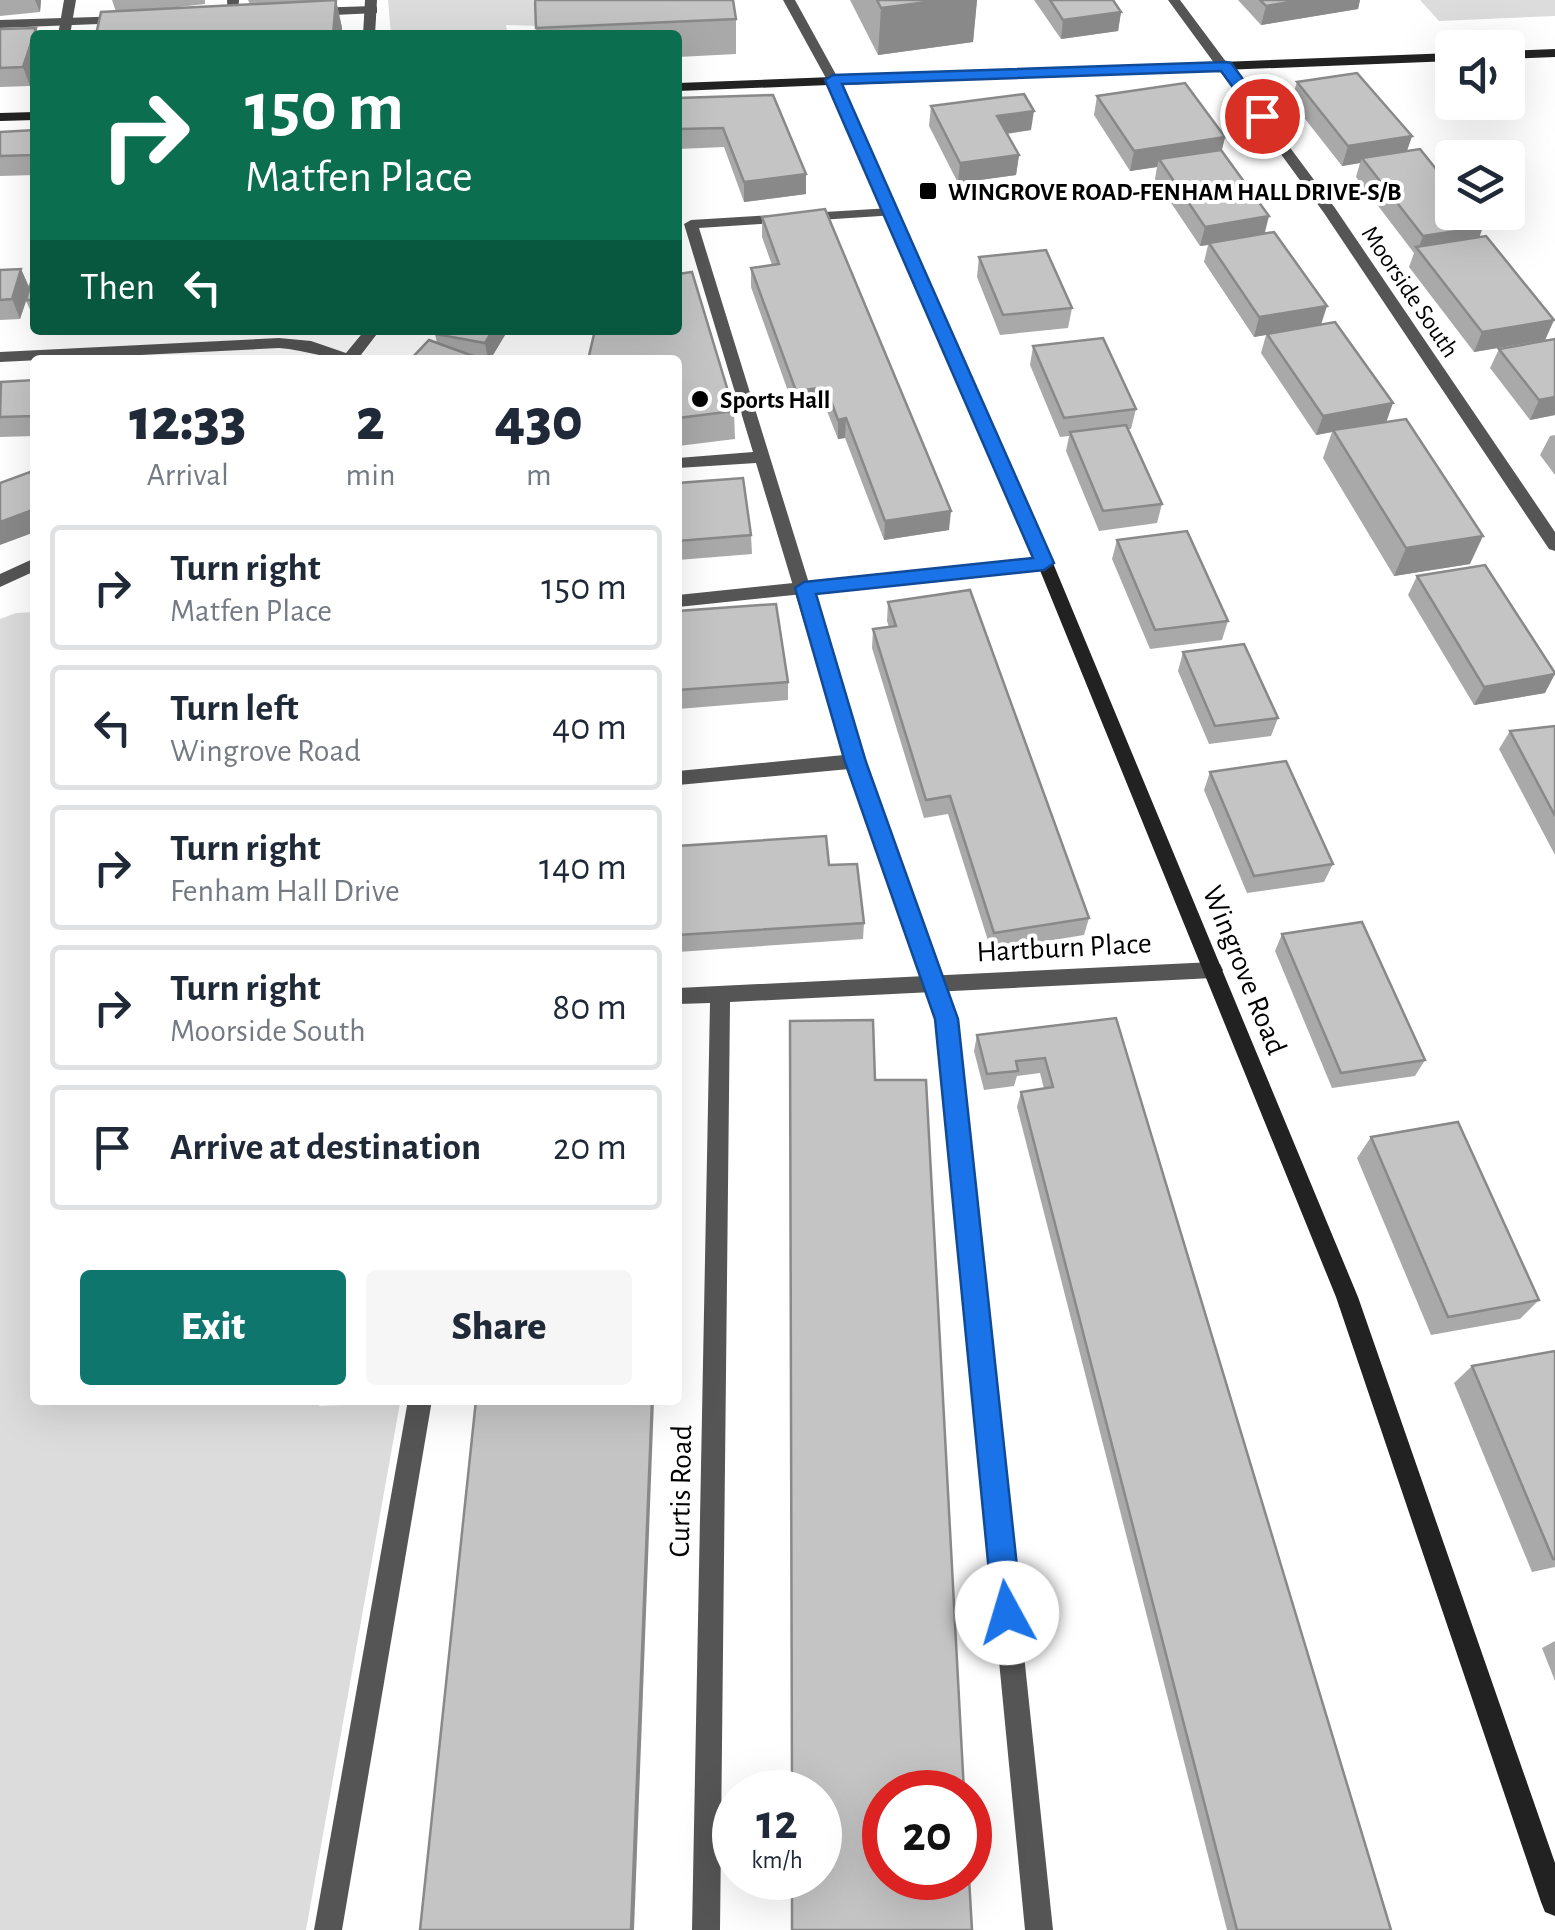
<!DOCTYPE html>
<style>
body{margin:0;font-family:"Alegreya Sans",sans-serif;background:#f6f6f7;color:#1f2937;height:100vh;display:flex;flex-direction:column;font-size:38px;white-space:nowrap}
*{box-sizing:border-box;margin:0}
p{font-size:32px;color:#747a83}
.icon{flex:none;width:55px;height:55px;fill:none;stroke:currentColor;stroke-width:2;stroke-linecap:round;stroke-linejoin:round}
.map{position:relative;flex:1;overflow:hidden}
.side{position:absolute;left:30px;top:355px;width:652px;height:1050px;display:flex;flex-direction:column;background:#fff;border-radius:10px;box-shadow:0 10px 40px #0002}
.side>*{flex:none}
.top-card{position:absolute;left:30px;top:30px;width:652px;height:305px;border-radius:10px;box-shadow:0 10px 40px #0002;background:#0b6e4f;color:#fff;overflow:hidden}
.tools{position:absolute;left:1435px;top:30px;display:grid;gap:20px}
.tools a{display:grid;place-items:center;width:90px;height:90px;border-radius:10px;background:#fff;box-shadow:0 10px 40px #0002;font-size:50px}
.speed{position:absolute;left:712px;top:1770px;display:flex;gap:20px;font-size:50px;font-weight:700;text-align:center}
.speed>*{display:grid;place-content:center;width:130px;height:130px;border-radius:50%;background:#fff;box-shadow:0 10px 40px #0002;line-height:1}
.speed small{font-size:25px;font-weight:400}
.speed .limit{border:15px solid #d22;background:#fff;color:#111}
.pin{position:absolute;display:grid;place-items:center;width:85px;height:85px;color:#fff;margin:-42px;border:5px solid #fff;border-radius:50%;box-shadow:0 2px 10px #0007}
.me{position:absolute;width:110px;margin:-55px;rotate:354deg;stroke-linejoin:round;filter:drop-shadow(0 0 8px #0008)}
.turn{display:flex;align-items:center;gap:35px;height:210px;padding:0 50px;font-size:45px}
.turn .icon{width:130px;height:130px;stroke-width:2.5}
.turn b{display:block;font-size:70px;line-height:85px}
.then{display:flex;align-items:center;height:95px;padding:0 50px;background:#0003;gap:20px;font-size:38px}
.eta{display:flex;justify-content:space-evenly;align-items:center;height:170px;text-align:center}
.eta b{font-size:60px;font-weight:800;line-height:70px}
.action{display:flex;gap:20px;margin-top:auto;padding:20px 50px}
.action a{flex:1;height:115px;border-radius:10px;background:#0f766e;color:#fff;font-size:40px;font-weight:800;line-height:115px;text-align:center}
.action a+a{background:#f6f6f7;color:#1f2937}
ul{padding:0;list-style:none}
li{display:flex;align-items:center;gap:30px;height:125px;margin:0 20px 15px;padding:0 30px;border:5px solid #e0e1e3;border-radius:10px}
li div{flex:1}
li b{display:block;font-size:38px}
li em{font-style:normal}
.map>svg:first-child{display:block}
.green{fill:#dcdcdc}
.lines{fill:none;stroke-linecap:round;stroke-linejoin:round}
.lane{fill:#555;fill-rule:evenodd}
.street{fill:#555;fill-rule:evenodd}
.secondary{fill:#222;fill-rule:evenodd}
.wall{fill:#a9a9a9}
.shaded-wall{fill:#898989}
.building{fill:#c4c4c4;stroke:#898989;stroke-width:2.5}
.route{fill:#1a73e8;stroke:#114b97;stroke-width:2.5}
.poi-dot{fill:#000;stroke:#fff;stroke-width:4}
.labels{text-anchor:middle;stroke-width:8;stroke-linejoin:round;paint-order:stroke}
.far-poi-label{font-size:25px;font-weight:bold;fill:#000;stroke:#fff;text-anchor:start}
.far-street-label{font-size:25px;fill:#000;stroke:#fff}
.street-label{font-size:30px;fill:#000;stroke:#fff}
</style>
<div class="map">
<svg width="1555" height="1930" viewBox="0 0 1555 1930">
<rect width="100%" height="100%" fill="#fff"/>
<g class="green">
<path d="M388,0H533L539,26L506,25L508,35H391Z"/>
<path d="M1420,0H1555V16L1439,21Z"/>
<path d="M35,612V1400H319V1406L400,1403L306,1930H0V619L16,613Z"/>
</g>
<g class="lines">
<g class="lane">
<path d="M227,0H239L238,18L228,15Z"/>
<path d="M373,6L377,7V13L312,16L306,12L312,8Z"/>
<path d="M127,16V22L123,23L0,28V20Z"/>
<path d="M891,208L896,209V215L699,228L864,761L957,1019L1053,1930H1025L937,1019L849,769L678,785V771L844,755L756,463L678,468V458L753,452L684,224L691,220Z"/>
<path d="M408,1400H432L342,1930H314Z"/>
</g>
<g class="street">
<path d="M64,0H76L70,35H58Z"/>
<path d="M365,0H377L375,35H363Z"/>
<path d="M783,0H795L839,80L838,83L827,80Z"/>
<path d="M1168,0H1180L1335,208L1555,532V551L1549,549L1324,213Z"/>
<path d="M365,330H380L357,360C330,360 306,350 279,348L0,362V352L279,338L311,341L346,353Z"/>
<path d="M1045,557L1053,563L1045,569L678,607V595Z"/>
<path d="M35,558V571L0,587V574Z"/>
<path d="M1213,962L1220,964L1223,970L1220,976L1213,978L730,1002L720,1930H692L710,1003L678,1004V988Z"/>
</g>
<g class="secondary">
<path d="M1555,49V57L1508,59V51Z"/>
<path d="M1452,53V61L841,85L1053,563L1358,1297L1555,1863V1916L1545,1912L1541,1902L1336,1297L1037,563L829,85L678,91V83Z"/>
<path d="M35,112V120L0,121V113Z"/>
</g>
</g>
<g class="wall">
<path d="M0,0H41L40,12L0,16Z"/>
<path d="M112,0H205V4L152,10L250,4L248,0H336L342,28L116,12Z"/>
<path d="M850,0H977L973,42L878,55Z"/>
<path d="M1034,0H1113L1121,12L1118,31L1061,39Z"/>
<path d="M1238,0H1360L1358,9L1261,25Z"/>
<path d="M736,19V54L678,57V35H536V28Z"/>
<path d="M36,28L38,35H35V72L30,86L0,87V29Z"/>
<path d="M1297,82L1412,136L1407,151L1479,237L1554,320L1545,340L1474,352L1409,267L1414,253L1356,177L1360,163L1342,166L1291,101Z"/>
<path d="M1097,96L1225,137L1222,150L1265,234L1321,324L1386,422L1470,564L1394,576L1323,458L1332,432L1316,435L1261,353L1266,335L1254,337L1204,262L1208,245L1200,246L1155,179L1157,167L1130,171L1094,115Z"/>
<path d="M678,98L806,174V194L744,202L724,147L678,149Z"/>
<path d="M931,106L1031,130L1007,134L1019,155L1016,175L958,183L929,126Z"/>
<path d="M35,130V175L0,176V132Z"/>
<path d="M762,217L949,530L884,540L845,438L838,439L825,406L795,411L751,287V268L772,265L762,237Z"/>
<path d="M979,257L1072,308L1068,328L1000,335L977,277Z"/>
<path d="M21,269L29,288L35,269V320L26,301L20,319L0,320V270Z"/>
<path d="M438,330H508L490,360H410L437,343L435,334Z"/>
<path d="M1555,339V415L1530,420L1490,368L1499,349Z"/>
<path d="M1033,346L1136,409L1131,429H1128L1162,504L1157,523L1099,531L1066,451L1069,436L1060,437L1030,365Z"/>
<path d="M678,360L734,411L735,439L678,446Z"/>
<path d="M35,380V436L0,437V385Z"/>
<path d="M1555,435V475L1540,455L1550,436Z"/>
<path d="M678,483L751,535L752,554L678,560Z"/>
<path d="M1117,540L1228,621L1222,640L1150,649L1112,559Z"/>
<path d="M1417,576L1545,693L1474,705L1408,595Z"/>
<path d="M888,602L1089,918L1084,935L991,950L948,814L924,818L872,648L873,629L889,627L887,621Z"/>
<path d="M678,611L788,682V700L678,709Z"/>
<path d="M1183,652L1278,718L1271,736L1209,744L1178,671Z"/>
<path d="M1555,726V855L1499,749L1510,731Z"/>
<path d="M1210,772L1333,864L1324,882L1247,893L1204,790Z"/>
<path d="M678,846L829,865L864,923L863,939L678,952Z"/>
<path d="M1282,934L1425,1060L1415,1076L1332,1088L1275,951Z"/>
<path d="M1116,1018L1391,1930H1227L1017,1107L1021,1092L1044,1089L1040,1073L1017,1076L1014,1086L984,1090L974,1051L977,1035Z"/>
<path d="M1371,1137L1539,1300L1520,1319L1431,1335L1357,1158Z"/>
<path d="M1555,1351V1567L1532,1572L1454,1383L1472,1366Z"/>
<path d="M1555,1641V1681L1542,1648Z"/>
</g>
<g class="shaded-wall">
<path d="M35,0H41L40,12Z"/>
<path d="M336,0L342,28V35H333Z"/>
<path d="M942,0H977L973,42L878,55L881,8Z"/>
<path d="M1302,0H1360L1358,9L1261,25L1266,6Z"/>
<path d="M1121,12L1118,31L1061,39L1063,20Z"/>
<path d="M36,28L38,35H35V72L30,86L23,67Z"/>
<path d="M1034,111L1031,130L994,135L997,116Z"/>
<path d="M1412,136L1405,156L1362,158L1360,163L1342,166L1348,146Z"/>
<path d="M1225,137L1220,157L1159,159L1157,167L1130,171L1134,151Z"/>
<path d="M1019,155L1016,175L958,183L960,163Z"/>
<path d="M806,174V194L744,202V182Z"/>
<path d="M1269,216L1264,236L1209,243L1208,245L1200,246L1205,227Z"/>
<path d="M1483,227L1476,247L1418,250L1423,236Z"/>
<path d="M21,269L30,289L20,319L12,299Z"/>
<path d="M1327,306L1321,325L1254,337L1259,317Z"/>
<path d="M1554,320L1545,340L1474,352L1482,332Z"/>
<path d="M493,330H508L490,360H488L485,343Z"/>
<path d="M826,387L825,406L795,411L796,391Z"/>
<path d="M1555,397V415L1530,420L1539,400Z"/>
<path d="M1393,403L1386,423L1333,430L1332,432L1316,435L1323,416Z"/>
<path d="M846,418L845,438L838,439V420Z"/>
<path d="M35,509V532L0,545V522Z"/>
<path d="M951,511L949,530L884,540L885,521Z"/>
<path d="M1483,536L1470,564L1394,576L1406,548Z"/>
<path d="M1555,674L1545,693L1474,705L1484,687Z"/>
<path d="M652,1400H654L634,1930H631Z"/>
</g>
<g class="building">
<path d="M336,0L333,35H96L101,12Z"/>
<path d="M535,0H733L736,19L536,28Z"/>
<path d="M877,0H942L881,8Z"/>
<path d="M1050,0H1113L1121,12L1063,20Z"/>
<path d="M1260,0H1302L1266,6Z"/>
<path d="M36,28L23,67L0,68V29Z"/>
<path d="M1357,73L1412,136L1348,146L1297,82Z"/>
<path d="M1185,83L1225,137L1134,151L1097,96Z"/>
<path d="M1024,94L1034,111L997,116L1019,155L960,163L931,106Z"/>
<path d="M773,95L806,174L744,182L723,128L678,129V98Z"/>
<path d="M35,130V155L0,156V132Z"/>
<path d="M1420,149L1452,189V212H1472L1483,227L1423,236L1362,158Z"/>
<path d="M1221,150L1269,216L1205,227L1159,159Z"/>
<path d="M825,209L951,511L885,521L846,418L838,420L826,387L796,391L751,268L779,264L762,217Z"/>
<path d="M1274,232L1327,306L1259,317L1209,243Z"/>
<path d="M1486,236L1554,320L1482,332L1416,247Z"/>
<path d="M1046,250L1072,308L1003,315L979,257Z"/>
<path d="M21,269L12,299L0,300V270Z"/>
<path d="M35,269V300H26Z"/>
<path d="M692,272L734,411L678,418V360H588L595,330H678V274Z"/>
<path d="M1335,322L1393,403L1323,416L1267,334Z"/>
<path d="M438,330H493L485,343L435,334Z"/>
<path d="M1103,338L1136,409L1064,418L1033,346Z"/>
<path d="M1555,339V397L1539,400L1499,349Z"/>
<path d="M429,340L484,360H410Z"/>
<path d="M35,380V416L0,417L1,382Z"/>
<path d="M1406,419L1483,536L1406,548L1333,430Z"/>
<path d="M1126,425L1162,504L1103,511L1070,432Z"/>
<path d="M30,472L35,481V509L0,522V483Z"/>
<path d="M743,478L751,535L678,541V483Z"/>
<path d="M1187,531L1228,621L1155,630L1117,540Z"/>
<path d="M1485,565L1555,673V674L1484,687L1417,576Z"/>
<path d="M970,590L1089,918L994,933L950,796L926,800L873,629L896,626L888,602Z"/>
<path d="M776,604L788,682L678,690V611Z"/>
<path d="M1244,644L1278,718L1215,726L1183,652Z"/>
<path d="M1555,726V816L1510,731Z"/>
<path d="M1286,761L1333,864L1254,876L1210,772Z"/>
<path d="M826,836L829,865L857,864L864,923L678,935V846Z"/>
<path d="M1362,922L1425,1060L1341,1073L1282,934Z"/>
<path d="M1116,1018L1391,1930H1237L1021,1092L1053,1087L1045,1058L1016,1061L1018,1071L987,1074L977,1035Z"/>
<path d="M873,1020L875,1080H926L964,1792H885V1878H969L972,1930H792V1878H820V1792H792L790,1021Z"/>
<path d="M1458,1122L1539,1300L1448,1317L1371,1137Z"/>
<path d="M1555,1351V1559H1553L1472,1366Z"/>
<path d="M476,1400H652L631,1930H420Z"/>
</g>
<path class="route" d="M1226,62L1231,63L1267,112V119H1256L1221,71L842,84L1054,563L1044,570L816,594L866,762L958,1019L1022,1613L1017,1623L1007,1628L997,1623L993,1613L935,1019L845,762L795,588L804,582L1033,558L825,80L833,75Z"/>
<g class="poi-dot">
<rect x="918" y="181" width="20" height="20" rx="5"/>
<circle cx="700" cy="399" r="10"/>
</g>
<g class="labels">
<g class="far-poi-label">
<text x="948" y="200">WINGROVE ROAD-FENHAM HALL DRIVE-S/B</text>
<text x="720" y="408">Sports Hall</text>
</g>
<g class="far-street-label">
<text transform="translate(1411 291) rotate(56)" y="9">Moorside South</text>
</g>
<g class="street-label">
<text transform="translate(1064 947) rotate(-3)" y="10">Hartburn Place</text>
<text transform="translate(1245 970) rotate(68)" y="10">Wingrove Road</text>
<text transform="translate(680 1491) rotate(-89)" y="10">Curtis Road</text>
</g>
</g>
</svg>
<div class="tools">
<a><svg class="icon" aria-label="sound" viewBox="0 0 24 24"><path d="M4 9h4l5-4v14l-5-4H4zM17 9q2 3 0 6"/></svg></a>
<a><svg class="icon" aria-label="layers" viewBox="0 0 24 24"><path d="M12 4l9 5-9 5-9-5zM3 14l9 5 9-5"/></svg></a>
</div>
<div class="speed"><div>12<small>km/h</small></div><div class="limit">20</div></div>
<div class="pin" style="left:1262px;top:116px;background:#d93025"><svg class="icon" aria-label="arrive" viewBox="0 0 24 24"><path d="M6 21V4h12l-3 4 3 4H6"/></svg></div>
<svg class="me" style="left:1007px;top:1613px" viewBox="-20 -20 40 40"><circle r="19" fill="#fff"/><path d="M0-13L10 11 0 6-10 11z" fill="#1a73e8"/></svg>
<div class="top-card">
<div class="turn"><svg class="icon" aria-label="right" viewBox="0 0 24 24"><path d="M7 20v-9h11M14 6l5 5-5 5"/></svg><div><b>150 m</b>Matfen Place</div></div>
<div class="then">Then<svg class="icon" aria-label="left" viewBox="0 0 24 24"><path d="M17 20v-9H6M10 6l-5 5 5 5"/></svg></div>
</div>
<section class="side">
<div class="eta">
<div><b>12:33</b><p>Arrival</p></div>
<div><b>2</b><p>min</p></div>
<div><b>430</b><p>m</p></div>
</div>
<ul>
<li><svg class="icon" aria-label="right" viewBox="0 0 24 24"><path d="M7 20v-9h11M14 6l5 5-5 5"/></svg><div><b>Turn right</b><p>Matfen Place</p></div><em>150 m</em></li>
<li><svg class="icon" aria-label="left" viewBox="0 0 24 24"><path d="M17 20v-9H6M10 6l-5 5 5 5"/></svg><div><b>Turn left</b><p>Wingrove Road</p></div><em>40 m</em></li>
<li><svg class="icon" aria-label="right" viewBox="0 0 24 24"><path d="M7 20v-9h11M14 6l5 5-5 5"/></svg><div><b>Turn right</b><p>Fenham Hall Drive</p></div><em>140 m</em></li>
<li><svg class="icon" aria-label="right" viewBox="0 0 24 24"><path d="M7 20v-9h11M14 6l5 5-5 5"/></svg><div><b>Turn right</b><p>Moorside South</p></div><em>80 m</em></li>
<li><svg class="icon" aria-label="arrive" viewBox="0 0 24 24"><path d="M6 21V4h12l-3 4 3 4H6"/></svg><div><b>Arrive at destination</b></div><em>20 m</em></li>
</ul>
<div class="action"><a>Exit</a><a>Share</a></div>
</section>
</div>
